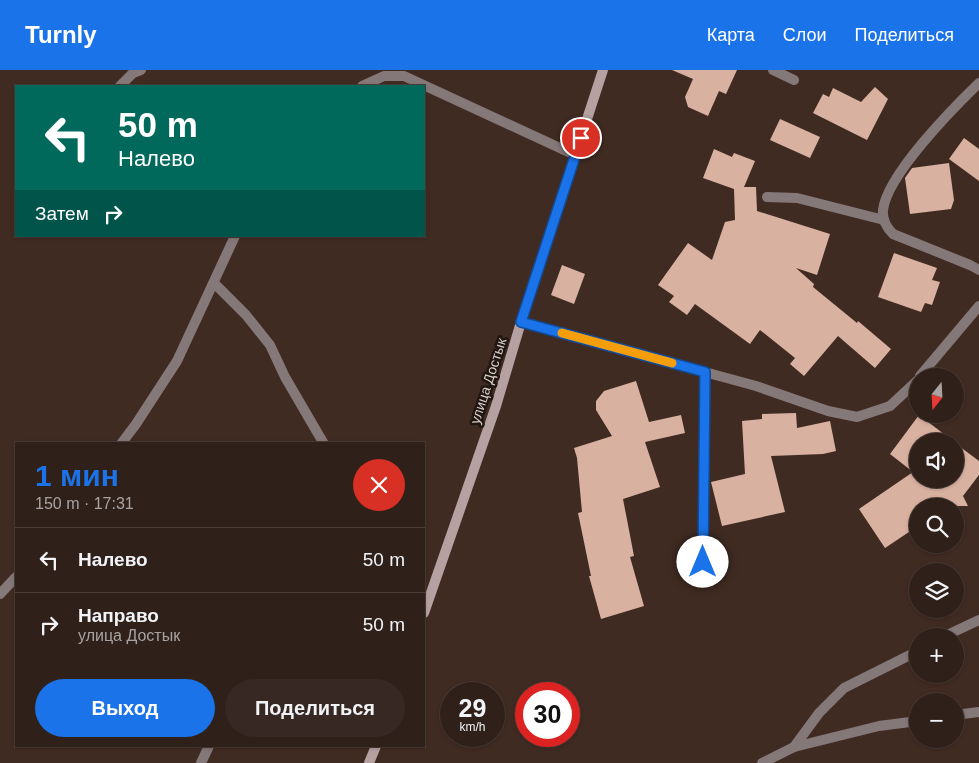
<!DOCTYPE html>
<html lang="ru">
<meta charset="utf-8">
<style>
body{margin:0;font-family:Helvetica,sans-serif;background:#382823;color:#f1f3f6;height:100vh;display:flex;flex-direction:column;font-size:19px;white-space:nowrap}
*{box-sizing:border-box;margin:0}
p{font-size:16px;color:#a8a3a2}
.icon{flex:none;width:28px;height:28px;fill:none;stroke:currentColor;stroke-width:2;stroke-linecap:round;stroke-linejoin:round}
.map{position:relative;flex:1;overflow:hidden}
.drawer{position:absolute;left:15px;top:372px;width:410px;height:305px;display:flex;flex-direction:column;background:#30201a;border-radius:0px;box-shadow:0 1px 4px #0004,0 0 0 1px #4b3e39}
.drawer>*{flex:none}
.guide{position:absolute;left:15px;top:15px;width:410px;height:152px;border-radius:0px;box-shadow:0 1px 4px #0004,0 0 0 1px #4b3e39;background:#00695c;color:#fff;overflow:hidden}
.needle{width:32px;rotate:198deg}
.fabs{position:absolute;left:909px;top:298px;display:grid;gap:10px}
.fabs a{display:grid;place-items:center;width:55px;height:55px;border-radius:50%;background:#30201a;box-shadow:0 1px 4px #0004,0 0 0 1px #4b3e39;font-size:25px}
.speed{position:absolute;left:440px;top:612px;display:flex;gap:10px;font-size:25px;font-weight:700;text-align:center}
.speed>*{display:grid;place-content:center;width:65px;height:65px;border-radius:50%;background:#30201a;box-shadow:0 1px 4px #0004,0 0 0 1px #4b3e39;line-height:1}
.speed small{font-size:12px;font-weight:400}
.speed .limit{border:8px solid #d22;background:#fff;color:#111}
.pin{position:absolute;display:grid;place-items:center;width:42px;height:42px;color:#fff;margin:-21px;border:2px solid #fff;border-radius:50%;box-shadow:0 1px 5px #0007}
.me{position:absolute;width:55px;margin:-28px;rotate:0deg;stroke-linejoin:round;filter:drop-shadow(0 0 4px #0008)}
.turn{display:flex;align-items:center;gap:18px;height:105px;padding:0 20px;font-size:22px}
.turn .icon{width:65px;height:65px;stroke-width:2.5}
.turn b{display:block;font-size:35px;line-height:42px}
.then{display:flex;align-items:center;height:48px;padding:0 20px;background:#0003;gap:10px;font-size:19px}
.round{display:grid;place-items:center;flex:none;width:52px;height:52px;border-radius:26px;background:#382823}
.head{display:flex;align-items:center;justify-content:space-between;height:85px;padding:0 20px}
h1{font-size:30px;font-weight:600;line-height:38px;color:#1a73e8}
.primary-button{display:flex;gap:10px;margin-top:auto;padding:10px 20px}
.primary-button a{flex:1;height:58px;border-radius:30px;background:#1a73e8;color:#fff;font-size:20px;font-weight:600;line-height:58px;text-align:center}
.primary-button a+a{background:#382823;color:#f1f3f6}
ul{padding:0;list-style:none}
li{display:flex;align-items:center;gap:15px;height:65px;padding:0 20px;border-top:1px solid #4b3e39}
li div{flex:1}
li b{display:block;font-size:19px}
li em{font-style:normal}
header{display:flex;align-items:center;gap:30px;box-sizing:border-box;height:70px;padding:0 25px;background:#1a73e8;color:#fff}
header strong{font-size:24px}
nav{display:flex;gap:28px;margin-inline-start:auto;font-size:18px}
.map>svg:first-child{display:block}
.building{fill:#d9b1a0}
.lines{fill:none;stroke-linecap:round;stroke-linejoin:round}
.street{stroke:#857879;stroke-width:10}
.secondary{stroke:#b5a1a2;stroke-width:10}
.route-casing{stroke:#114b97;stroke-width:12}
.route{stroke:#1a73e8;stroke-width:9}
.slow{stroke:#f59e0b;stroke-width:9}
.labels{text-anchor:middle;stroke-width:5;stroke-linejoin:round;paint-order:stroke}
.street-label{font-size:14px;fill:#ddcfc9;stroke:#201612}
</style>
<header>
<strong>Turnly</strong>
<nav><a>Карта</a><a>Слои</a><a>Поделиться</a></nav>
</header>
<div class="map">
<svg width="979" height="693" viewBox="0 0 979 693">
<rect width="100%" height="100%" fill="#402b22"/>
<g class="building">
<path d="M672,0H737L726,24L719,21L708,46L688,37L685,27L693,9Z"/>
<path d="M875,17L888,29L867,70L813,43L823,24L829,27L833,18L861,32Z"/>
<path d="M780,49L820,67L810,88L770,70Z"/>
<path d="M964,68L979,79V111L949,89Z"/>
<path d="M714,79L732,87L734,83L755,91L744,117H756L757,141L830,164L817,205L796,198L814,214L813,217L857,253L858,251L891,279L875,298L838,266L804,306L790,294L795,288L760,260L750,274L695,234L687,245L669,232L674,226L658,215L688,173L712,190L725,152L735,150L734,119L703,108Z"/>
<path d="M949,93L954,130L951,139L910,144L905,108L912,98Z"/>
<path d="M894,183L937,198L932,210L940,212L932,235L925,233L921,242L878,227Z"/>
<path d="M562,195L585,204L574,234L551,225Z"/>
<path d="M636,311L649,352L681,345L685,363L645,372L660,417L623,429L634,486L630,487L644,536L601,549L589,506H591L578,443L582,442L577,388L574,378L612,366L596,340V331L604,321Z"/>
<path d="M796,343L797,358L830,351L836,381L823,384L771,386L785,442L722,456L711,412L745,404L742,351L762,349V344Z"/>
<path d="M919,345L953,371H918V409H955V373L979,391V405L963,426L968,436H918V456L885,478L859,439L913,402L890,384Z"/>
</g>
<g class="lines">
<g class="street">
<path d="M773,0L794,10"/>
<path d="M979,13C953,38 887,105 883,140C882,150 886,157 893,164L970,195L979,200"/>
<path d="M120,16L133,3L141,0"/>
<path d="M362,16L384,6H404L575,85"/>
<path d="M767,127L797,128L884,150"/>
<path d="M214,213L246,245L270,275L285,307L324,374"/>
<path d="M521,252L756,316L828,341L857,347L890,336L918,310"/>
<path d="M920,306L979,236"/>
<path d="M121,374L136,354L177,291L235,166"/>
<path d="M703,492L705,302"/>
<path d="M0,524L16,507"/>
<path d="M945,566L979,550"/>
<path d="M955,645L979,642"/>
<path d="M794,677L819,643L844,618L918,581"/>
<path d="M201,693L209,676"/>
<path d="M762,693L794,677L879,656L918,651"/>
</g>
<g class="secondary">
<path d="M424,543L496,336L521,252L603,0"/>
<path d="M369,693L376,676"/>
</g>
</g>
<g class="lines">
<g class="route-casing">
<path id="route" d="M581,68L521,252L705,302L703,492"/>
</g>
<use href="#route" class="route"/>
<path class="slow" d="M562,263L672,293"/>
</g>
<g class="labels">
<g class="street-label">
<text transform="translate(488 311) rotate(-72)" y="5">улица Достык</text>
</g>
</g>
</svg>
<div class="fabs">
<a><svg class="needle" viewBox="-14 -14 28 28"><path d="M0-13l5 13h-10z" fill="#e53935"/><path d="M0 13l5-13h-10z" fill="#a8a3a2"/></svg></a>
<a><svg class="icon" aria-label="sound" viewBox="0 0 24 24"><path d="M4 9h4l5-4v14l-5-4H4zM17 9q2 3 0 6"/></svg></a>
<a><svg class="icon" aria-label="search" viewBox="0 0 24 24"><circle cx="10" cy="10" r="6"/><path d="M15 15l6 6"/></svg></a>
<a><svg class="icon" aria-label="layers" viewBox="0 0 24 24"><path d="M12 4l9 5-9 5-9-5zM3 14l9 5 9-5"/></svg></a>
<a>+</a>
<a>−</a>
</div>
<div class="speed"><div>29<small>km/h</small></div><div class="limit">30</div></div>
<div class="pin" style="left:581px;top:68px;background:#d93025"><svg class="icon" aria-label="arrive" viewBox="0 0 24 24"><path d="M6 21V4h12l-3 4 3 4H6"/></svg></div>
<svg class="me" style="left:703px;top:492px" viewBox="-20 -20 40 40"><circle r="19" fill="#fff"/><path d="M0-13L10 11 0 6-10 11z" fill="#1a73e8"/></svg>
<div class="guide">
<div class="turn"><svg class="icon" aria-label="left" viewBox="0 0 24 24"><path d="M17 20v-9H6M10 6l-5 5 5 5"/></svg><div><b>50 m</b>Налево</div></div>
<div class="then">Затем<svg class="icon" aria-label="right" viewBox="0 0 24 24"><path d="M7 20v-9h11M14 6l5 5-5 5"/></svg></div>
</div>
<section class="drawer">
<div class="head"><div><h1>1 мин</h1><p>150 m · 17:31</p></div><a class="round" style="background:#d93025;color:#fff"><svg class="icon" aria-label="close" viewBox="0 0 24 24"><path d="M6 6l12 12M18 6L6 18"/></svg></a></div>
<ul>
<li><svg class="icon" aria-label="left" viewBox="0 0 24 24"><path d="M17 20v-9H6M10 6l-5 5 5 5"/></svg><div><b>Налево</b></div><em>50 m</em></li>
<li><svg class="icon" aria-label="right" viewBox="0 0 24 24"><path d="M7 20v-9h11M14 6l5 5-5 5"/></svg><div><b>Направо</b><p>улица Достык</p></div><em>50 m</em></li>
</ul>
<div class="primary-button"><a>Выход</a><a>Поделиться</a></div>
</section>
</div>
